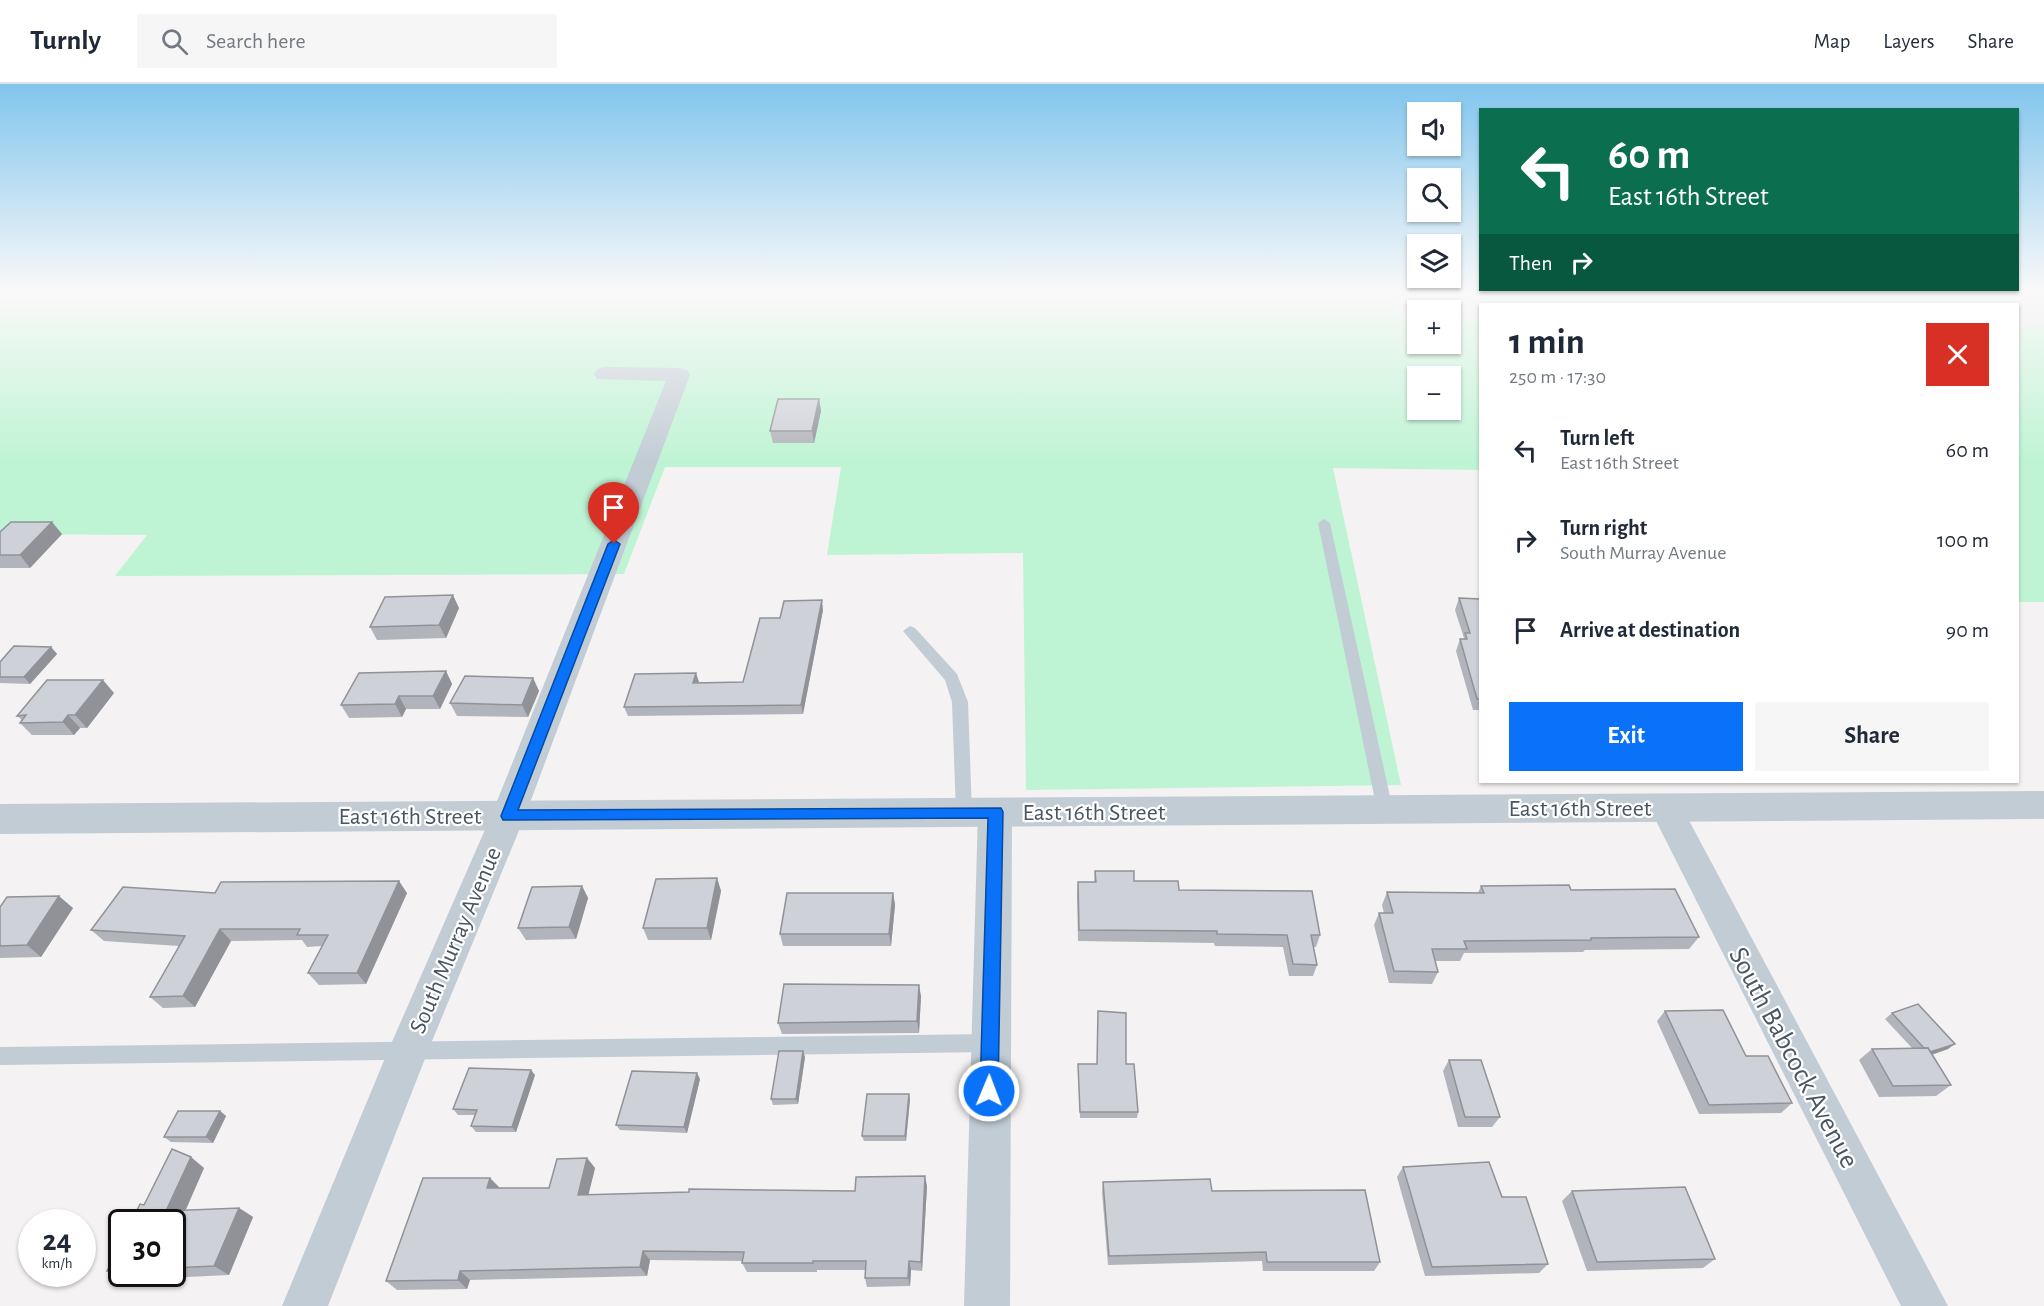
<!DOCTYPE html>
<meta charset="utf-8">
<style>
body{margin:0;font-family:"Alegreya Sans",sans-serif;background:#f6f6f7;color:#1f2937;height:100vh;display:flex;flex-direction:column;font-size:22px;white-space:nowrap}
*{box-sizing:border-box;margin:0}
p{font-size:20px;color:#747a83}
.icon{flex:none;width:33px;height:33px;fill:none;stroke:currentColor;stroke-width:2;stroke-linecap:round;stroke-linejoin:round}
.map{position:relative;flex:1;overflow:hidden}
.side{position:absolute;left:1479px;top:219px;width:540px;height:480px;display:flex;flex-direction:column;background:#fff;border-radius:0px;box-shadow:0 2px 4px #0004}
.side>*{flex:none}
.guide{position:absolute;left:1479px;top:24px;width:540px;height:183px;border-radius:0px;box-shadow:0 2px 4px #0004;background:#0b6e4f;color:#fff;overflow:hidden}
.fabs{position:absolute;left:1407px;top:18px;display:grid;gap:12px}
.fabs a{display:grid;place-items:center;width:54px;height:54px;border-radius:0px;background:#fff;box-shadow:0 2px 4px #0004;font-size:30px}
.speed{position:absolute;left:18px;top:1125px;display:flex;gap:12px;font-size:30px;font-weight:700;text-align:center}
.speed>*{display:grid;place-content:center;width:78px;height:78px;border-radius:50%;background:#fff;box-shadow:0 2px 4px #0004;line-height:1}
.speed small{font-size:15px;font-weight:400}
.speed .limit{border:3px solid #111;border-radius:9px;background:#fff;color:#111}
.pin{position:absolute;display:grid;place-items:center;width:51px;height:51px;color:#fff;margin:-62px -26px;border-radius:50% 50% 50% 0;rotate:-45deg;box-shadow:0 0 6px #0007}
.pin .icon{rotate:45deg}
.me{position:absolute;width:66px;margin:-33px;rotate:1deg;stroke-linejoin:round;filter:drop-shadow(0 0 4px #0008)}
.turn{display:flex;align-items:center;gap:21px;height:126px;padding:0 30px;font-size:27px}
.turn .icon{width:78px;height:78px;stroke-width:2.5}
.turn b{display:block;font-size:42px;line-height:51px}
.then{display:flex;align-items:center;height:57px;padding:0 30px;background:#0003;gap:12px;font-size:22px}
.round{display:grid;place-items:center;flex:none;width:63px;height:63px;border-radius:0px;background:#f6f6f7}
.summary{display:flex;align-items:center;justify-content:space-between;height:102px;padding:0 30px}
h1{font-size:36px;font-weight:600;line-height:45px}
.cta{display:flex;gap:12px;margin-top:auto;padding:12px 30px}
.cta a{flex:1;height:69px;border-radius:0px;background:#0972f8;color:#fff;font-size:24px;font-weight:600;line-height:69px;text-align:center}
.cta a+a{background:#f6f6f7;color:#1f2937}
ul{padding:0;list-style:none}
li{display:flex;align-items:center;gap:18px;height:90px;padding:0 30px}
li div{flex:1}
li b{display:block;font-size:22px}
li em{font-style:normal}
header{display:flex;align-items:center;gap:36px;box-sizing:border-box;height:84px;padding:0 30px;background:#fff;border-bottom:2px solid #e0e1e3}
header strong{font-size:28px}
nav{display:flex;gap:33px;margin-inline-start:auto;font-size:21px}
.search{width:420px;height:54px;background:#f6f6f7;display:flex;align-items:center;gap:15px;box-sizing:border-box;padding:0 21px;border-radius:0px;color:#747a83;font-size:22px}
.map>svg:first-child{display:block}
.education{fill:#e6e3e4}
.green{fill:#bef4d3;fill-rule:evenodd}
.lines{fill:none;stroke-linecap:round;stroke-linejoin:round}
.service{fill:#c2ccd5;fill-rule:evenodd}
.minor{fill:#c2ccd5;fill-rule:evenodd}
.tertiary{fill:#c2ccd5;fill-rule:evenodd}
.wall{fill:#b1b4ba}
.shaded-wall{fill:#909297}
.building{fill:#ced1d8;stroke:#909297;stroke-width:1.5}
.route{fill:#0972f8;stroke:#064aa1;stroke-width:1.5}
.labels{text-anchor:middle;stroke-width:4.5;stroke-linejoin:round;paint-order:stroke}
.street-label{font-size:24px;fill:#485562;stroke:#fff}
.near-street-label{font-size:28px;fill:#485562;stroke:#fff}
</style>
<header>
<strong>Turnly</strong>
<div class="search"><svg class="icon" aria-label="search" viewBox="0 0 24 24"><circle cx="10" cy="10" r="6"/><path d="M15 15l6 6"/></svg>Search here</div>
<nav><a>Map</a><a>Layers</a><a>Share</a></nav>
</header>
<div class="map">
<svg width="2044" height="1222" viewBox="0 0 2044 1222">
<rect width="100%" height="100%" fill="#f4f2f2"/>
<path class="education" d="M1387,208H2044V243H2018V220H1480V237L1451,236L1450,226H1418L1417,235H1399Z"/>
<g class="green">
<path d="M0,208H1387L1399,235H1417L1418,260H1450L1451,236L1480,237V386L1333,384L1401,701L1026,706L1023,469L827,471L841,383H665L624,490L115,492L147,451L0,450ZM1418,292H1450V326H1418Z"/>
<rect x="2018" y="243" width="26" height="275"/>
</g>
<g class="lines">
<g class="service">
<path d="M1324,435L1330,439L1393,726L1391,731L1385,733L1379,731L1377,726L1318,439Z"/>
<path d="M910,542L915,544L957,590L968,618L972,729L970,734L964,736L958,734L956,729L952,618L945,596L903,547Z"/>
<path d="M990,950L997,953L1000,959L997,965L990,968L0,981V963Z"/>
</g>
<g class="minor">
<path d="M605,283L679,284L687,286L690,291L525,732L428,967L328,1222H282L388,967L491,732L666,297L597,295L594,290L597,285Z"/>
<path d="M1665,710L1677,714L1948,1222H1901L1649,723L1653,714Z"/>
<path d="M995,715L1007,719L1012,728L1010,1222H964L978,728L983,719Z"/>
</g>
<path class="tertiary" d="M2044,707V735L0,750V720Z"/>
</g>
<g class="wall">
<path d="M819,315L821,327L814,359H773L770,347Z"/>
<path d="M0,448L62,450L30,484H0Z"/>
<path d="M1459,514L1480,515V626H1473L1456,567L1460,555H1463L1464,554L1455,526Z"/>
<path d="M459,524L446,554L377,556L370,543Z"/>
<path d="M823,526L803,630L628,632L624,623L699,598H743L780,534Z"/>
<path d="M51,563L57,570L30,600L0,599V578Z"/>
<path d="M446,587L452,600L440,625H406L402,633L349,634L341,621Z"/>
<path d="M533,594L539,607L528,633L457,632L450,619Z"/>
<path d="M114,609L87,644H80L74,651H32L20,639L22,636L17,632Z"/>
<path d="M1095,787L1134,797L1179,806L1320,851L1316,863H1313L1317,881L1313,892H1289L1283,863L1215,862L1214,859L1078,857L1077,810L1078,798H1094Z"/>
<path d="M717,794L721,807L711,856H648L643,844Z"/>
<path d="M582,802L588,814L576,855L526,856L518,844Z"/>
<path d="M1481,802L1571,806L1699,853L1689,865L1585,866L1583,868L1464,869L1460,877H1435L1438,888L1432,900L1389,899L1374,841L1379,829H1384L1382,821L1387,808L1478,809Z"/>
<path d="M215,809H407L366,900L319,901L308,889L322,862L307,863L302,856L231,857L195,923L163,924L150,913L179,862L104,857L91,846Z"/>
<path d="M893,809L895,821L891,862H783L780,850Z"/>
<path d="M0,823L73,824L41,873L0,874Z"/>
<path d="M921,912L919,949L782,950L778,939Z"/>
<path d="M1098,927L1126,980L1138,1028L1137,1034H1080L1078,980H1097Z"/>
<path d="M1665,927L1746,972L1792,1019L1781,1029L1699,1030L1657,937Z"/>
<path d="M1892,929L1948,965L1932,971L1951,1001L1936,1012L1879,1013L1859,976L1872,965L1912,964L1885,935Z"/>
<path d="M805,973L798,1020L773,1021L771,1015Z"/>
<path d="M1449,976L1500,1033L1492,1043H1458L1443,987Z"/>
<path d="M535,991L516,1048H476L471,1042L475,1031H458L453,1025Z"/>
<path d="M700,995L687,1049L620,1046L616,1041Z"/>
<path d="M910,1015L906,1057H864L862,1052Z"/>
<path d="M220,1027L226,1032L213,1059L171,1058L164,1053Z"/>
<path d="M587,1074L595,1084L588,1111L855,1107L927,1102L922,1187L911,1186L910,1202L867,1203L865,1194V1186H817V1188H747L742,1179V1177L650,1176L647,1192L470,1196L467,1205L397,1206L386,1197L499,1103V1104H549Z"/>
<path d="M1403,1083L1502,1113L1548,1180L1539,1189L1425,1192L1397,1093Z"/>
<path d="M204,1084L185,1126L239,1124L253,1133L229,1191L123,1196L107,1187L122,1158V1190H172V1138L144,1121Z"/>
<path d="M1103,1098L1212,1107L1380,1178L1374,1187H1263L1262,1177L1108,1181L1102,1108Z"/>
<path d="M1572,1107L1715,1175L1703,1184L1587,1187L1562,1117Z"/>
</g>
<g class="shaded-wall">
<path d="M819,315L821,327L814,359L812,347Z"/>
<path d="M52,438L62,450L30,484L20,471Z"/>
<path d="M453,511L459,524L446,554L439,541Z"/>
<path d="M822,516L823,526L803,630L801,621Z"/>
<path d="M51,563L57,570L30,600L24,593Z"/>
<path d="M446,587L452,600L440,625L433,612Z"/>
<path d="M696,589L699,598L693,599Z"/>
<path d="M533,594L539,607L528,633L522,621Z"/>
<path d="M103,596L114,609L87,644L75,631Z"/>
<path d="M399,612L406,625L402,633L395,620Z"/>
<path d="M68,631L80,644L74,651L63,638Z"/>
<path d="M717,794L721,807L711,856L707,844Z"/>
<path d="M399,797L407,809L366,900L357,889Z"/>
<path d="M582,802L588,814L576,855L569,843Z"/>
<path d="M893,809L895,821L891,862L889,850Z"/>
<path d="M59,812L73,824L41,873L27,861Z"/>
<path d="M220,845L231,857L195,923L183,912Z"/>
<path d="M919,901L921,912L919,949L917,937Z"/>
<path d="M1955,960L1948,965L1921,974L1928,969Z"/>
<path d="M803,967L805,973L798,1020L796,1015Z"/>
<path d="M531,986L535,991L516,1048L512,1043Z"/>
<path d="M697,989L700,995L687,1049L684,1043Z"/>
<path d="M909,1010L910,1015L906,1057L905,1052Z"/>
<path d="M220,1027L226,1032L213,1059L206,1053Z"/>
<path d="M191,1073L204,1084L181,1137L166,1127Z"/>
<path d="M587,1074L595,1084L586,1121L578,1111Z"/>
<path d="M925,1092L927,1102L922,1187L921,1178Z"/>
<path d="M490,1094L499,1103L496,1114L487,1104Z"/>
<path d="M239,1124L253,1133L229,1191L214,1182Z"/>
<path d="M643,1167L650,1176L647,1192L640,1183Z"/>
<path d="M909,1177L911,1186L910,1202L908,1194Z"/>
<path d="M460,1187L470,1196L467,1205L458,1196Z"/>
</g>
<g class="building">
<path d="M778,315H819L812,347H770Z"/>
<path d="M11,438H52L20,471H0V448Z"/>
<path d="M453,511L439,541L370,543L385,513Z"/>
<path d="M1459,514L1480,515V615H1477L1460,555H1467L1465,549H1470Z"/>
<path d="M822,516L801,621L624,623L635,590L696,589L693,599L743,598L760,534H780L784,517Z"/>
<path d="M14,562L51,563L24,593H0V578Z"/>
<path d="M446,587L433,612H399L395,620L341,621L359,589Z"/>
<path d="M465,592L533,594L522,621L450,619Z"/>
<path d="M47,596H103L75,631H68L63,638L20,639L26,631L17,632Z"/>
<path d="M1095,787H1134V797H1178L1179,806L1312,807L1320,851H1311L1317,881L1293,880L1287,851L1217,850V847L1079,846L1078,798H1096Z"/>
<path d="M717,794L707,844H643L656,795Z"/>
<path d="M399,797L357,889H308L328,851H297L300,845H220L183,912L150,913L185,852L91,846L123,803L215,809L221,798Z"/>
<path d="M1569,801L1571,806L1675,805L1699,853L1591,854V856L1464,857L1467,865H1432L1438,888L1394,887L1379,829H1393L1387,808L1484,809L1481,802Z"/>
<path d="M582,802L569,843L518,844L532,803Z"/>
<path d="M787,809H893L889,850H780Z"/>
<path d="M59,812L27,861L0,862V823L7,813Z"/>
<path d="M784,900L919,901L917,937L778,939Z"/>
<path d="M1918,920L1955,960L1930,968L1928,964H1924L1892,929Z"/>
<path d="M1723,926L1746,972H1768L1792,1019L1709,1021L1665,927Z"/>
<path d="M1098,927L1126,929V980H1134L1138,1028H1080L1078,980H1097Z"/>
<path d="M1928,964L1951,1001L1893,1002L1872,965Z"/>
<path d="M779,967H803L796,1015H771Z"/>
<path d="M1449,976H1481L1500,1033H1465Z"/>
<path d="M469,984L531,986L512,1043L471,1042L477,1026L453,1025Z"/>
<path d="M632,987L697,989L684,1043L616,1041Z"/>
<path d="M867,1010H909L905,1052H862Z"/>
<path d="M178,1027H220L206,1053H164Z"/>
<path d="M172,1065L191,1073L166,1127L239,1124L214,1182L172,1184V1138H131L140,1120L144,1121Z"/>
<path d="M587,1074L578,1111L689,1108V1105L855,1107L856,1093L925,1092L921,1178L909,1177L908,1194H865L866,1177H813V1179H742L744,1168L643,1167L640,1183L460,1187L458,1196L386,1197L423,1094H490L487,1104H549L557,1075Z"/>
<path d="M1489,1078L1502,1113H1526L1548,1180L1432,1183L1403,1083Z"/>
<path d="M1210,1095L1212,1107L1365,1106L1380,1178H1267L1266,1168L1109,1172L1103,1098Z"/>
<path d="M1685,1103L1715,1175L1597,1178L1572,1107Z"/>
<path d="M122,1158V1186L107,1187Z"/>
</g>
<linearGradient id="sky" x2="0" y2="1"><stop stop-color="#81c5ed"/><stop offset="0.55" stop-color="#faf9f9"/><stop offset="1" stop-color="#faf9f9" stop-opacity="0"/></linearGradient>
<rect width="2044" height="379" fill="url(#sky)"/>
<path class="route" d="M614,456L620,460L518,726L1001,724L1003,728L998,1007L995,1013L989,1016L982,1013L980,1007L988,734L503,736L501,732L608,460Z"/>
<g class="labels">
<g class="street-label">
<text x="1580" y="732">East 16th Street</text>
<text x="1094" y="736">East 16th Street</text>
<text x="410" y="740">East 16th Street</text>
<text transform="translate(455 856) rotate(-67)" y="8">South Murray Avenue</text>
</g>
<g class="near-street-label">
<text transform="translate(1795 973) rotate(62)" y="10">South Babcock Avenue</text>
</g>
</g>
</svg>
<div class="fabs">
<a><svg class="icon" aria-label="sound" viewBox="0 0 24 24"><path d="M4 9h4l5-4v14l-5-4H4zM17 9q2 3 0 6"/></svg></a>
<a><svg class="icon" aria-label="search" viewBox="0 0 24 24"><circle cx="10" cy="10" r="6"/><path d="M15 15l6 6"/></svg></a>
<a><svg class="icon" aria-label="layers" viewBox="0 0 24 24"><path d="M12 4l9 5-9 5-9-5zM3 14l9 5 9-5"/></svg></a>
<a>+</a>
<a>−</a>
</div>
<div class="speed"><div>24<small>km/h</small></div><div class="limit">30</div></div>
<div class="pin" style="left:614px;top:460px;background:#d93025"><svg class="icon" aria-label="arrive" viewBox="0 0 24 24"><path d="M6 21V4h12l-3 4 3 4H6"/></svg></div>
<svg class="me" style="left:989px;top:1007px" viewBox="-20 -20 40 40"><circle r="17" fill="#0972f8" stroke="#fff" stroke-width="3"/><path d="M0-11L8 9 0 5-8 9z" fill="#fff"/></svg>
<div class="guide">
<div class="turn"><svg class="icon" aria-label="left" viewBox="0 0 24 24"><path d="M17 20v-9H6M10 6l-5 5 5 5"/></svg><div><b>60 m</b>East 16th Street</div></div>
<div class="then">Then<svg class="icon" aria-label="right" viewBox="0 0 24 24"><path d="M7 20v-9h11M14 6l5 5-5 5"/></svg></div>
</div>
<section class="side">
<div class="summary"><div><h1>1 min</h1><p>250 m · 17:30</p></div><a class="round" style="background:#d93025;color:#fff"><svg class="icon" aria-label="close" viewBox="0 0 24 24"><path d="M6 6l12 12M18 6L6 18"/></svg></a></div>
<ul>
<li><svg class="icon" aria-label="left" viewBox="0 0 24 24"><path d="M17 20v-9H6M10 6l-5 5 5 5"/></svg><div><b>Turn left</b><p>East 16th Street</p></div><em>60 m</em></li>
<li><svg class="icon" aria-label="right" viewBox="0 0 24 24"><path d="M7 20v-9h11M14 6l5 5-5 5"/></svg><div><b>Turn right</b><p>South Murray Avenue</p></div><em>100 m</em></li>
<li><svg class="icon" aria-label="arrive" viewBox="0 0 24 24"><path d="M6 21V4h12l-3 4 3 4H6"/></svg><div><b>Arrive at destination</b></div><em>90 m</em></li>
</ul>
<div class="cta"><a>Exit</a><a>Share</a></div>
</section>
</div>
